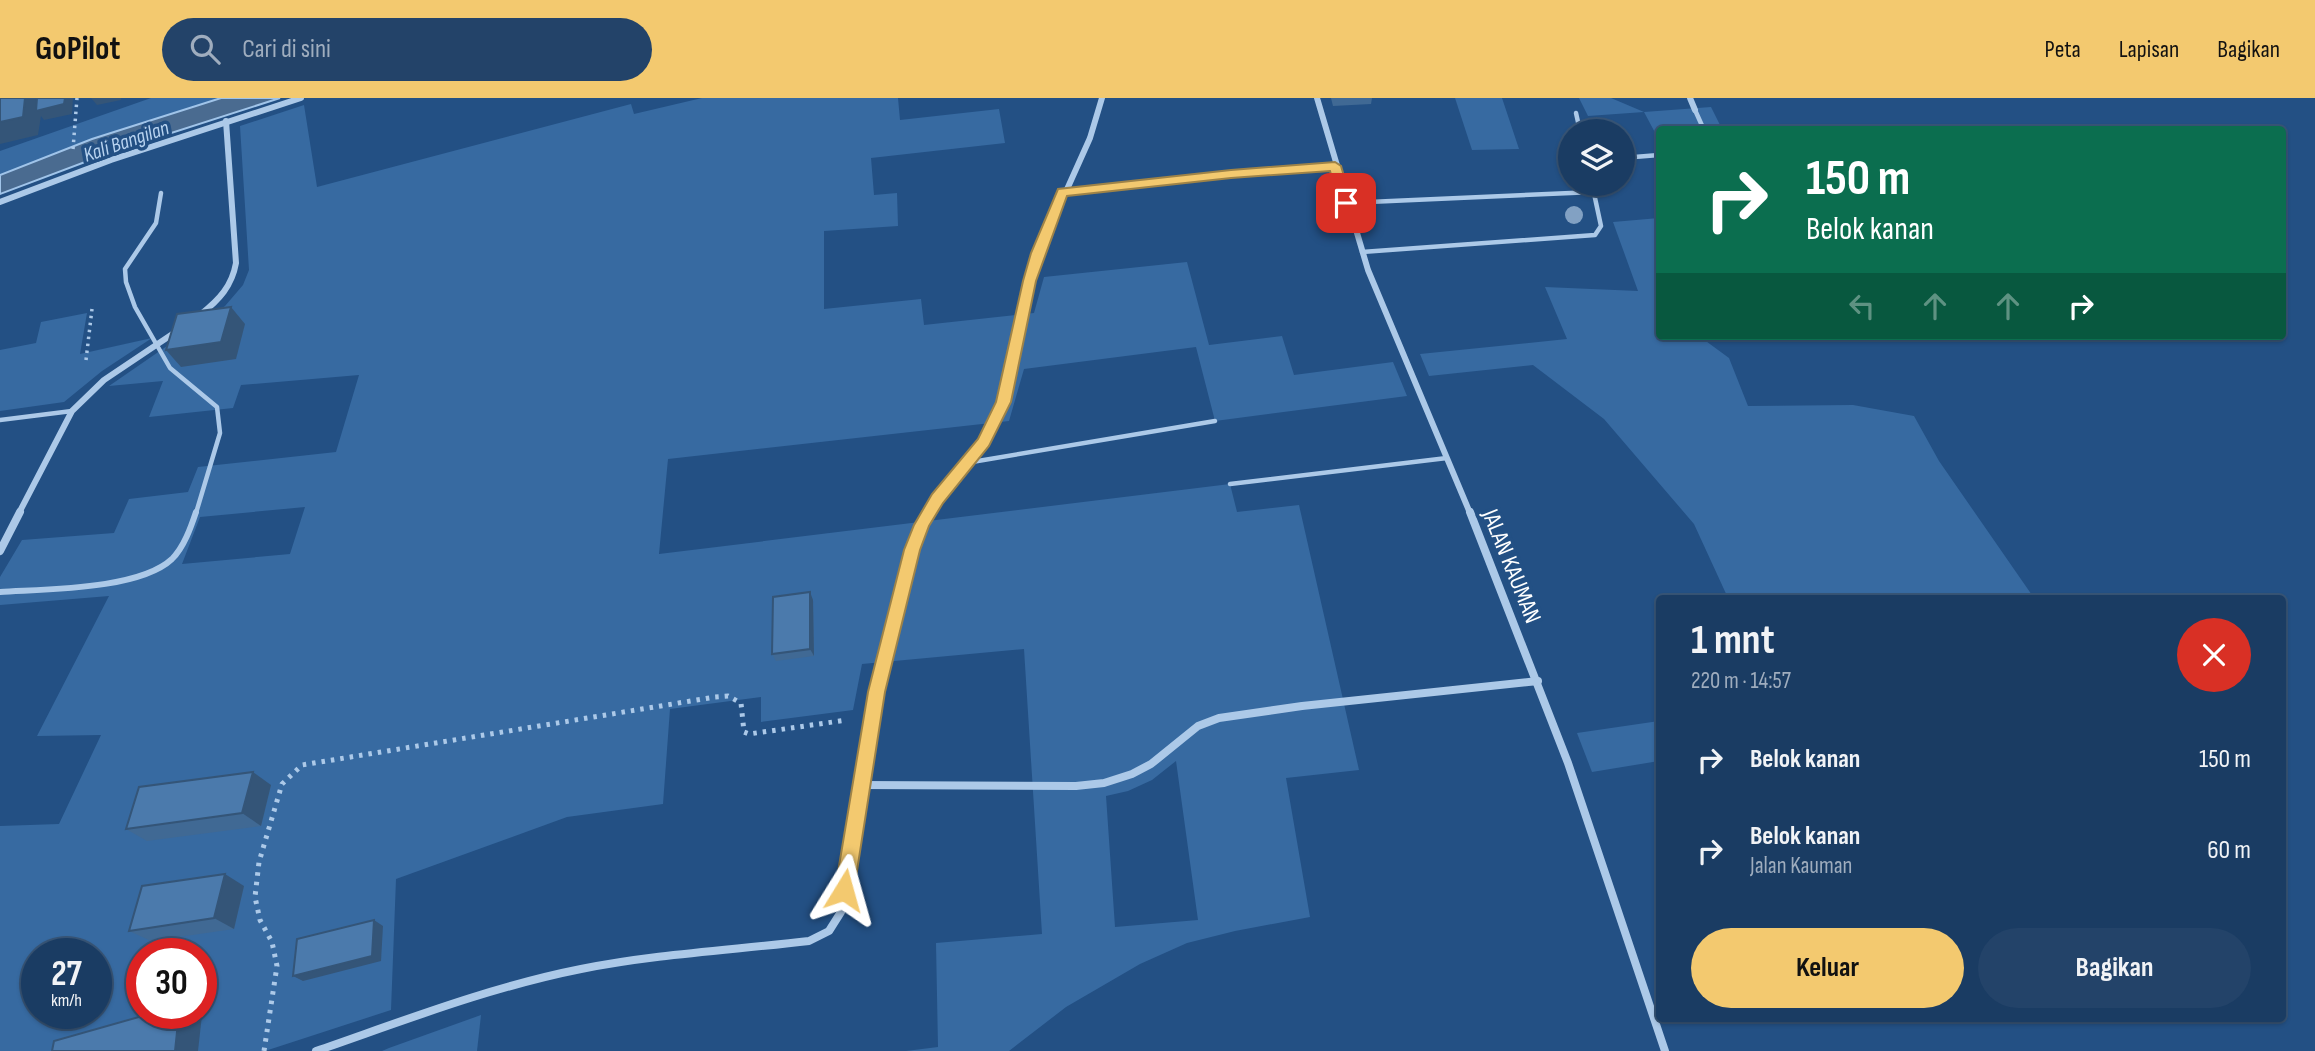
<!DOCTYPE html>
<html lang="id">
<meta charset="utf-8">
<style>
body{margin:0;font-family:"Sofia Sans Condensed",sans-serif;background:#234369;color:#f1f3f6;height:100vh;display:flex;flex-direction:column;font-size:26px;white-space:nowrap}
*{box-sizing:border-box;margin:0}
p{font-size:23px;color:#9fadbe}
.icon{flex:none;width:38px;height:38px;fill:none;stroke:currentColor;stroke-width:2;stroke-linecap:round;stroke-linejoin:round}
.map{position:relative;flex:1;overflow:hidden}
.drawer{position:absolute;left:1656px;top:497px;width:630px;height:427px;display:flex;flex-direction:column;background:#1a3c63;border-radius:7px;box-shadow:0 2px 5px #0004,0 0 0 2px #385678}
.drawer>*{flex:none}
.guide{position:absolute;left:1656px;top:28px;width:630px;height:214px;border-radius:7px;box-shadow:0 2px 5px #0004,0 0 0 2px #385678;background:#0b6e4f;color:#fff;overflow:hidden}
.fabs{position:absolute;left:1558px;top:21px;display:grid;gap:14px}
.fabs a{display:grid;place-items:center;width:77px;height:77px;border-radius:50%;background:#1a3c63;box-shadow:0 2px 5px #0004,0 0 0 2px #385678;font-size:35px}
.speed{position:absolute;left:21px;top:840px;display:flex;gap:14px;font-size:35px;font-weight:700;text-align:center}
.speed>*{display:grid;place-content:center;width:91px;height:91px;border-radius:50%;background:#1a3c63;box-shadow:0 2px 5px #0004,0 0 0 2px #385678;line-height:1}
.speed small{font-size:18px;font-weight:400}
.speed .limit{border:10px solid #d22;background:#fff;color:#111}
.pin{position:absolute;display:grid;place-items:center;width:60px;height:60px;color:#fff;margin:-30px;border-radius:14px;box-shadow:0 4px 10px #0006}
.me{position:absolute;width:77px;margin:-38px;rotate:8deg;stroke-linejoin:round;filter:drop-shadow(0 0 5px #0008)}
.turn{display:flex;align-items:center;gap:24px;height:147px;padding:0 35px;font-size:32px}
.turn .icon{width:91px;height:91px;stroke-width:2.5}
.turn b{display:block;font-size:49px;line-height:60px}
.lanes{display:flex;align-items:center;height:66px;padding:0 35px;background:#0003;justify-content:center;gap:35px;direction:ltr}
.lanes .off{opacity:.35}
.round{display:grid;place-items:center;flex:none;width:74px;height:74px;border-radius:37px;background:#234369}
.headline{display:flex;align-items:center;justify-content:space-between;height:119px;padding:0 35px}
h1{font-size:42px;font-weight:700;line-height:52px}
.button{display:flex;gap:14px;margin-top:auto;padding:14px 35px}
.button a{flex:1;height:80px;border-radius:42px;background:#f3c96f;color:#111;font-size:28px;font-weight:700;line-height:80px;text-align:center}
.button a+a{background:#234369;color:#f1f3f6}
ul{padding:0;list-style:none}
li{display:flex;align-items:center;gap:21px;height:91px;padding:0 35px}
li div{flex:1}
li b{display:block;font-size:26px}
li em{font-style:normal}
header{display:flex;align-items:center;gap:42px;box-sizing:border-box;height:98px;padding:0 35px;background:#f3c96f;color:#111}
header strong{font-size:33px}
nav{display:flex;gap:38px;margin-inline-start:auto;font-size:24px}
.search{width:490px;height:63px;background:#234369;display:flex;align-items:center;gap:18px;box-sizing:border-box;padding:0 24px;border-radius:38px;color:#9fadbe;font-size:26px}
.map>svg:first-child{display:block}
.green{fill:#376aa1;fill-rule:evenodd}
.water{fill:#4a6b90;stroke:#a0c4e9;stroke-width:2}
.lines{fill:none;stroke-linecap:round;stroke-linejoin:round}
.path-far1{stroke:#acc9e8;stroke-width:3.5;stroke-dasharray:2.5 4.5;stroke-linecap:butt}
.path{stroke:#acc9e8;stroke-width:5;stroke-dasharray:3.5 6;stroke-linecap:butt}
.service-far1{stroke:#acc9e8;stroke-width:4.5}
.service{stroke:#acc9e8;stroke-width:6}
.minor-far1{stroke:#acc9e8;stroke-width:6}
.minor{stroke:#acc9e8;stroke-width:8}
.tree{fill:#82a1c3}
.wall{fill:#406994}
.shaded-wall{fill:#345578}
.building{fill:#4b7aac;stroke:#345578;stroke-width:2}
.route{fill:#f3c96f;stroke:#9e8348;stroke-width:2}
.labels{text-anchor:middle;stroke-width:7;stroke-linejoin:round;paint-order:stroke}
.far-water-label{font-size:21px;font-style:italic;fill:#b8d3f0;stroke:#235084}
.street-label{font-size:24px;fill:#fff;stroke:#235084}
</style>
<header>
<strong>GoPilot</strong>
<div class="search"><svg class="icon" aria-label="search" viewBox="0 0 24 24"><circle cx="10" cy="10" r="6"/><path d="M15 15l6 6"/></svg>Cari di sini</div>
<nav><a>Peta</a><a>Lapisan</a><a>Bagikan</a></nav>
</header>
<div class="map">
<svg width="2315" height="953" viewBox="0 0 2315 953">
<rect width="100%" height="100%" fill="#235084"/>
<g class="green">
<path d="M151,0H221L92,41L0,77V53Z"/>
<path d="M702,0H898L900,22L999,11L1005,45L871,60L874,97L897,95L898,128L824,133V211L921,201L924,227L1034,215L1044,179L1187,164L1209,247L1282,238L1294,277L1393,264L1407,298L1215,323L1196,249L1024,271L1009,323L668,361L659,456L1230,386L1237,414L1299,407L1359,672L1286,680L1310,819L1235,833L1187,845L1140,866L1066,909L1009,953H906L938,949L936,845L1042,836L1024,551L862,566L853,612L761,624V599L670,611L663,706L567,719L396,781L391,912L265,953H0V728L59,726L101,637L37,638L109,498L0,507V479L22,442L114,435L129,401L188,394L198,369L336,354L359,277L241,287L233,310L149,319L163,283L109,288L225,208L243,187L249,172L240,28L304,7L317,89L631,6L634,16ZM305,409L290,456L182,466L200,419ZM1176,663L1198,822L1115,829L1106,698L1128,693L1152,682ZM37,856H96V915H37ZM142,856H201V915H142Z"/>
<path d="M1455,0H1502L1519,51L1472,52Z"/>
<path d="M1579,0H1611L1644,14L1711,9L1722,31L1659,32V42L1644,14L1588,18Z"/>
<path d="M1659,120V238H1699L1729,260L1748,308L1853,307L1914,318L1939,363L2034,500H1728L1694,426L1604,321L1533,267L1429,278L1420,256L1567,241L1545,189L1638,193L1613,124Z"/>
<path d="M87,215L80,256L152,240L102,273L64,304L0,313V252L36,245L41,224Z"/>
<path d="M1659,623V663L1592,674L1577,635Z"/>
<path d="M481,917L477,953H382L389,950Z"/>
</g>
<path class="water" d="M221,0H280L109,55L0,96V77L92,41Z"/>
<g class="lines">
<g class="path-far1">
<path d="M73,51L77,0"/>
<path d="M86,262L92,211"/>
</g>
<path class="path" d="M264,953L277,868L272,844L260,822L255,799L259,764L282,686L302,667L715,599L728,598L741,605L744,634L749,636L847,622"/>
<g class="service-far1">
<path d="M1695,12L1704,32"/>
<path d="M1576,15L1580,33"/>
<path d="M1622,60L1659,57"/>
<path d="M1063,94L1335,68"/>
<path d="M161,95L156,125L125,171L126,184L135,209L170,270L217,309L220,335L196,415"/>
<path d="M1346,105L1594,94"/>
<path d="M1362,154L1595,137L1601,128L1592,86"/>
<path d="M0,322L72,313"/>
<path d="M966,365L1215,323"/>
<path d="M1230,386L1447,360"/>
</g>
<path class="service" d="M0,494C44,491 139,492 172,461C184,449 191,429 196,414"/>
<g class="minor-far1">
<path d="M1317,0L1368,172L1470,415"/>
<path d="M1690,0L1695,12"/>
<path d="M0,104L111,62L301,0"/>
<path d="M201,216C219,202 232,188 236,165L226,23"/>
<path d="M19,415L72,313L104,282L177,233"/>
<path d="M928,415L987,338L1004,304L1038,156L1090,40L1102,0"/>
</g>
<g class="minor">
<path d="M1470,414L1568,665L1665,953"/>
<path d="M0,453L20,414"/>
<path d="M860,687L1076,688L1104,685L1132,676L1151,666L1198,628L1219,620L1302,608L1538,583"/>
<path d="M316,953C403,923 490,889 581,871C656,856 733,852 809,843L829,833L841,814C856,724 868,634 888,546C898,500 907,455 929,414"/>
</g>
</g>
<circle class="tree" cx="1574" cy="117" r="9"/>
<g class="wall">
<path d="M1331,0H1372L1371,6L1333,8Z"/>
<path d="M813,502L814,558L776,563L772,556Z"/>
<path d="M271,687L261,728L147,743L126,731Z"/>
<path d="M244,788L234,831L151,843L129,833Z"/>
</g>
<g class="shaded-wall">
<path d="M25,0H73L72,16L44,22L41,18L38,37L0,46V24Z"/>
<path d="M91,0H121V2L97,7Z"/>
<path d="M231,209L245,226L236,261L181,269L166,252Z"/>
<path d="M810,494L813,502L814,558L810,551Z"/>
<path d="M253,674L271,687L261,728L242,715Z"/>
<path d="M225,776L244,788L234,831L214,820Z"/>
<path d="M374,822L383,828L381,863L303,883L293,878Z"/>
<path d="M179,915H198L202,917L198,953H175Z"/>
</g>
<g class="building">
<path d="M0,0H25L23,19L0,24Z"/>
<path d="M37,0H65L64,6L36,13Z"/>
<path d="M231,209L221,244L166,252L177,216Z"/>
<path d="M810,494V551L772,556L773,499Z"/>
<path d="M253,674L242,715L126,731L139,689Z"/>
<path d="M225,776L214,820L129,833L142,788Z"/>
<path d="M374,822L372,858L293,878L297,841Z"/>
<path d="M153,915H179L175,953H52L54,943Z"/>
</g>
<path class="route" d="M1335,64L1341,68L1352,105L1350,108H1341L1339,105L1330,73L1231,80L1067,98L1036,183L1011,304L989,348L943,405L929,428L920,452L885,594L854,792L851,798L844,801L838,798L835,792L868,594L904,452L914,427L932,396L978,341L996,304L1023,183L1031,155L1058,91L1231,72Z"/>
<g class="labels">
<g class="far-water-label">
<text transform="translate(126 43) rotate(-19)" y="7">Kali Bangilan</text>
</g>
<g class="street-label">
<text transform="translate(1512 468) rotate(68)" y="8">JALAN KAUMAN</text>
</g>
</g>
</svg>
<div class="fabs">
<a><svg class="icon" aria-label="layers" viewBox="0 0 24 24"><path d="M12 4l9 5-9 5-9-5zM3 14l9 5 9-5"/></svg></a>
</div>
<div class="speed"><div>27<small>km/h</small></div><div class="limit">30</div></div>
<div class="pin" style="left:1346px;top:105px;background:#d93025"><svg class="icon" aria-label="arrive" viewBox="0 0 24 24"><path d="M6 21V4h12l-3 4 3 4H6"/></svg></div>
<svg class="me" style="left:844px;top:792px" viewBox="-20 -20 40 40"><path d="M0-17L14 15 0 8-14 15z" fill="#f3c96f" stroke="#fff" stroke-width="4"/></svg>
<div class="guide">
<div class="turn"><svg class="icon" aria-label="right" viewBox="0 0 24 24"><path d="M7 20v-9h11M14 6l5 5-5 5"/></svg><div><b>150 m</b>Belok kanan</div></div>
<div class="lanes"><svg class="icon off" aria-label="left" viewBox="0 0 24 24"><path d="M17 20v-9H6M10 6l-5 5 5 5"/></svg><svg class="icon off" aria-label="ahead" viewBox="0 0 24 24"><path d="M12 20V5M6 11l6-6 6 6"/></svg><svg class="icon off" aria-label="ahead" viewBox="0 0 24 24"><path d="M12 20V5M6 11l6-6 6 6"/></svg><svg class="icon" aria-label="right" viewBox="0 0 24 24"><path d="M7 20v-9h11M14 6l5 5-5 5"/></svg></div>
</div>
<section class="drawer">
<div class="headline"><div><h1>1 mnt</h1><p>220 m · 14:57</p></div><a class="round" style="background:#d93025;color:#fff"><svg class="icon" aria-label="close" viewBox="0 0 24 24"><path d="M6 6l12 12M18 6L6 18"/></svg></a></div>
<ul>
<li><svg class="icon" aria-label="right" viewBox="0 0 24 24"><path d="M7 20v-9h11M14 6l5 5-5 5"/></svg><div><b>Belok kanan</b></div><em>150 m</em></li>
<li><svg class="icon" aria-label="right" viewBox="0 0 24 24"><path d="M7 20v-9h11M14 6l5 5-5 5"/></svg><div><b>Belok kanan</b><p>Jalan Kauman</p></div><em>60 m</em></li>
</ul>
<div class="button"><a>Keluar</a><a>Bagikan</a></div>
</section>
</div>
